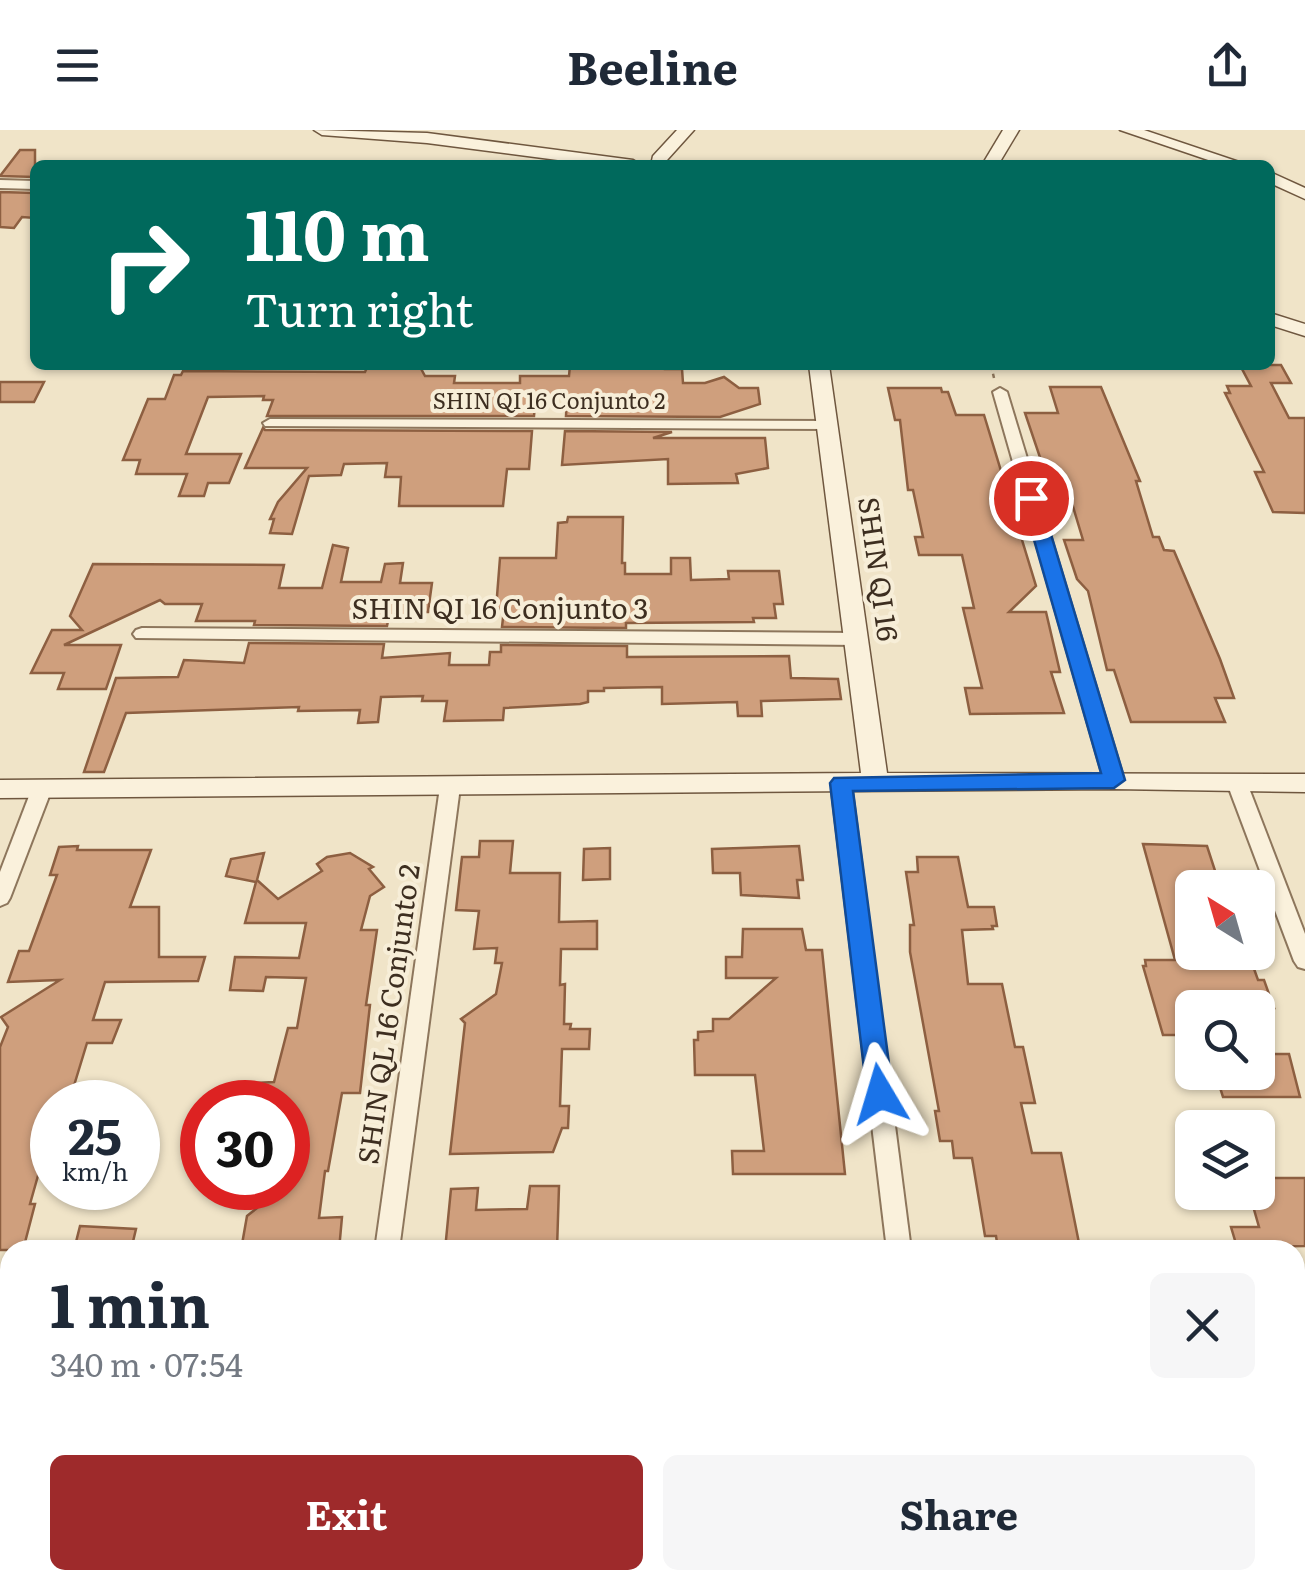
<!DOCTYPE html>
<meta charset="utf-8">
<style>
body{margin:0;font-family:Literata,serif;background:#f6f6f7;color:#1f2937;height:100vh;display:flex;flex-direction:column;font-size:38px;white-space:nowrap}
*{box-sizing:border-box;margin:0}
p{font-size:32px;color:#747a83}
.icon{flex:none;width:55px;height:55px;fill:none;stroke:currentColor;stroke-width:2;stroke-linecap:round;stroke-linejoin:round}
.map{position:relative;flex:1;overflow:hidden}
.side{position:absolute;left:0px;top:1110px;width:1305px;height:350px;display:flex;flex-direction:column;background:#fff;border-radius:30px 30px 0 0;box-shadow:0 2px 8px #0004}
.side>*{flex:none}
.guide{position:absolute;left:30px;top:30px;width:1245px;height:210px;border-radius:15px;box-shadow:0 2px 8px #0004;background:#00695c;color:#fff;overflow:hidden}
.needle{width:65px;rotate:323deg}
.buttons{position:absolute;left:1175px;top:740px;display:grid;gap:20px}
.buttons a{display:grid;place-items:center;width:100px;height:100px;border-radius:15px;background:#fff;box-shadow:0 2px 8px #0004;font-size:50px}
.speed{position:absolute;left:30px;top:950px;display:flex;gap:20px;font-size:50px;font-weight:700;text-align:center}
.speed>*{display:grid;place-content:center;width:130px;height:130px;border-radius:50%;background:#fff;box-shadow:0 2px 8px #0004;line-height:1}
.speed small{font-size:25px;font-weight:400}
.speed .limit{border:15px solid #d22;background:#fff;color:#111}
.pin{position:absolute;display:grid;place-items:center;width:85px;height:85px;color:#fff;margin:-42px;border:5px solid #fff;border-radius:50%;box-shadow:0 2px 10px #0007}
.me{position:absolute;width:110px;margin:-55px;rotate:353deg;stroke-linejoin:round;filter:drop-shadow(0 0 8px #0008)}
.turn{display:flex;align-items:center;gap:35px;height:210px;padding:0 50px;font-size:45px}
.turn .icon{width:130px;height:130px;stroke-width:2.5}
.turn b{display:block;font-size:70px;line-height:85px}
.round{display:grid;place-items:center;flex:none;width:105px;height:105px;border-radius:15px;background:#f6f6f7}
.headline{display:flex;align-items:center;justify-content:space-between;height:170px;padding:0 50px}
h1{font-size:60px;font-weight:700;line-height:75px}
.action{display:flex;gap:20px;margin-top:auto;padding:20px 50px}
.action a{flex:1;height:115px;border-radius:15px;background:#9e2a2b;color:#fff;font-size:40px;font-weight:700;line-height:115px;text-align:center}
.action a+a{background:#f6f6f7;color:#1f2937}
header{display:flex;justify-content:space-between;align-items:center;height:130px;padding:0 50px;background:#fff;font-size:45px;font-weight:700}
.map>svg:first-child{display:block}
.building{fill:#cf9f7d;stroke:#8d5f41;stroke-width:2.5}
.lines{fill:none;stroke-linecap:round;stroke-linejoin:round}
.street-casing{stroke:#8d765c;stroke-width:4}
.secondary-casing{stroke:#6f573f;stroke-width:3}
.path{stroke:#8d765c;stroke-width:2.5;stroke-dasharray:5 4;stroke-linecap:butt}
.street{fill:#faf1dc;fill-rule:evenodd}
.secondary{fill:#faf1dc;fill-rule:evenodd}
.route{fill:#1a73e8;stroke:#114b97;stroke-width:2.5}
.labels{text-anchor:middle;stroke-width:8;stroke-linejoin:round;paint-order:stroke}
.far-street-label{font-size:22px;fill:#3d2e20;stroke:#f7eed8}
.street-label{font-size:28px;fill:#3d2e20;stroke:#f7eed8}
</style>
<header><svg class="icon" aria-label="menu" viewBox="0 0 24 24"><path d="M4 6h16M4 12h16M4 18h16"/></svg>Beeline<svg class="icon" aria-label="share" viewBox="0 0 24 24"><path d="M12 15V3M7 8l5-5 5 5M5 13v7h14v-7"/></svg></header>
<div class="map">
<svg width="1305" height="1460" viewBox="0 0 1305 1460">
<rect width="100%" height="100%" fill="#f0e4c8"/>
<g class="building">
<path d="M20,20H35V47L0,46Z"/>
<path d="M0,62L35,63V88L22,87L14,98L0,97Z"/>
<path d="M368,235H419L425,246H455L454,253H520V246H569L570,235H665V239H682L683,253H705L724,247L739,258H758L760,274L720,287L566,286L567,267L536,264L534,286H267L273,270H263L264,266L208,267L186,324H241L229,353H208L204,366H179L187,344H136L140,330H123L148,269H165L174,245H181L183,241L365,242Z"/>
<path d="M1250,235H1281L1291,253H1271L1289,288H1305V383L1273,382L1255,342H1264L1225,263H1230L1227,256H1251L1241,237Z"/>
<path d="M0,252H44L34,272H0Z"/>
<path d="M1050,257H1101L1140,351H1136L1153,407H1159L1164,420L1174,421L1220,529L1234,568H1215L1225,592H1131L1114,540H1107L1088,461L1077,449L1064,410H1083L1071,370H1066L1063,362L1052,363L1025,283H1058Z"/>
<path d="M888,258H941L942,262H948L956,285H984L1036,456L1009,482H1046L1060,542H1051L1064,583L970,584L965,558H982L963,478H974L962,425H919L915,407H923L913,360H908L900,290H895Z"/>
<path d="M263,298L265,300L532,301L529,339H507L503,376H399L401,347H385L387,333L344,334L341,345L309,346L292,404L270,403L274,389H270L278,372L307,338H245Z"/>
<path d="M565,301L672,302L653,308H765L768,338L736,344L738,353L668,354V329L562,335Z"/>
<path d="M568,387H623L622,433H625V444H671V428H690L691,450L729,449L728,441H779L783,474H774L776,488H753L754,492L626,493V498L502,497L504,479H496L500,428H556L558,393L567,392Z"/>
<path d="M333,415L348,418L341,452H381L385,434L403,433L400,453H432L428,482H407L406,491H388L387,496L254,495L255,491H196L202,474H165L160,470L64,515H121L106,559H58L64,543H31L52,500H82L70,486L93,434L284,435L279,458H322Z"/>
<path d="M249,513L384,514L382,528L450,523L449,535H489L490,522H501V515L627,516V527L789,526L791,548L838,549L841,569L761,571L762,586H738L737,572L662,574V557L604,558V561H588V572L580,574L504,578L503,590L444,591L447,571H422L423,566L381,567L378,592L358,593L360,580L298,581L299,577L126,583L104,642H84L116,548L178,547L184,530L244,533Z"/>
<path d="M480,711H513L510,743H560L559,792L597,791V819H561L560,855L565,854L564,894H571L570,899H590L589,919H562L560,976H569L568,998H562L553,1022L450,1024L465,893L461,889L496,864L502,833H495L497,818L474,819L479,781L456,780L462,727H479Z"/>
<path d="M1143,714L1207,716L1220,756L1192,758V822H1248L1258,850H1264L1274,878H1180L1189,905H1163L1143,836H1146L1145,830H1175Z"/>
<path d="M78,716L77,720H151L130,777H159V827H205L198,851L105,852L93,890H121L112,913H87L69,972H52V996L30,1074H35L23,1120H0V917L8,897L1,887L60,850L8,852L19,821H29L57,745H50L59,717Z"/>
<path d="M799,716L803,750H797L799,768L741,765L740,743H713L712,719Z"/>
<path d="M610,718V749L583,750L584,719Z"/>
<path d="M264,723L257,750L278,769L322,741L317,734L327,727L350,723L373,737L369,739L384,757L370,766L361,800H377L366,875H370L360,963H342L328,1041H325L319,1088L342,1087L339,1120H241L247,1086L257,1078L261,1058H288V972H229L233,954L274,952L288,898H297L306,848L266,847L263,861L230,860L235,827L299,828L306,793H245L256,752L226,746L231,729Z"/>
<path d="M917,727H958L968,777H994L997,796H992L993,799L962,800L968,854H1002L1015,917H1023L1035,973H1021L1032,1023H1061L1080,1118L998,1119L996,1106H985L972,1028H954L952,1011H940L935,981H939L910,822V795H914L906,742H918Z"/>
<path d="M743,799H802L806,820H822L845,1044H733L732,1021H764L755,945H695L694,910H698V902L713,901V889H729L776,848H726V827H742Z"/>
<path d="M1258,924H1289L1300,967H1223L1215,942H1258Z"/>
<path d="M1258,1048H1305V1116L1237,1117L1231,1097H1259L1249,1062H1258Z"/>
<path d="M530,1056H559L557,1119L445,1120L451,1059L478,1058L476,1080L527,1079Z"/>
<path d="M80,1096L136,1099L131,1120H74Z"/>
</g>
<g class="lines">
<g class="street-casing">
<g id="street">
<path d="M0,50L35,51V59L0,58Z"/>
<path d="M1000,258L1007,262L1124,650L1121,655H1107L1104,650L993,262Z"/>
<path d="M270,289L828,291L835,295L828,299L265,296L263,293Z"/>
<path d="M142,498L858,503L867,509L858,515L136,508L133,504L136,500Z"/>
<path d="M841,646L851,653L911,1120H887L831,653Z"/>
<path d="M1237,646L1247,653L1305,804V839L1298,837L1294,831L1227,653Z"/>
<path d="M450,650L460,657L399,1120H375L440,657Z"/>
<path d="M41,654L51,661L10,768L7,773L0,776V742L31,661Z"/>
</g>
</g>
<g class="secondary-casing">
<g id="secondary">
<path d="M314,0L427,3L633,30L641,35H596L427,13L322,5Z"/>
<path d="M677,0H694L667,30V35H651L653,26Z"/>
<path d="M1003,0H1019L998,35H982Z"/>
<path d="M1120,0H1144L1248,35H1223Z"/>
<path d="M1270,42L1305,58V69L1270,53Z"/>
<path d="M1270,183L1305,194V206L1270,195Z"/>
<path d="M809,235H829L887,643L1305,644V662L1114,659L0,668V650L861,643Z"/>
</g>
</g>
<path class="path" d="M991,235L994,248"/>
<use href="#street" class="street"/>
<use href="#secondary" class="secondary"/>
</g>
<path class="route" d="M1031,362L1040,368L1125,650L1114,658L853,661L893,964L889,972L880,975L871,972L867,964L830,653L834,648L1101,643L1022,368Z"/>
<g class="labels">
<g class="far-street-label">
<text x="549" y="279">SHIN QI 16 Conjunto 2</text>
</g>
<g class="street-label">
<text transform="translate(878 439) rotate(82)" y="10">SHIN QI 16</text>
<text x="500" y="489">SHIN QI 16 Conjunto 3</text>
<text transform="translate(389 884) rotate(-82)" y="10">SHIN QL 16 Conjunto 2</text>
</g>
</g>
</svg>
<div class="buttons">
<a><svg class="needle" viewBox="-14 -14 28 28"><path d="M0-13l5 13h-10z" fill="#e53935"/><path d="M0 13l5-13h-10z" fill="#747a83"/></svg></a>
<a><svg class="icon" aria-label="search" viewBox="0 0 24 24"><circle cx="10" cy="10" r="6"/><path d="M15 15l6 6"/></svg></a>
<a><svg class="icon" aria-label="layers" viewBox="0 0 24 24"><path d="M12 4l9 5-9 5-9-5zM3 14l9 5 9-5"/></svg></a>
</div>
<div class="speed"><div>25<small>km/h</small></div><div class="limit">30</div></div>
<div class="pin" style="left:1031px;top:368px;background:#d93025"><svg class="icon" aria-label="arrive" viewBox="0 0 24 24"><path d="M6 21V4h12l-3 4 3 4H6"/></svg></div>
<svg class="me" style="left:880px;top:964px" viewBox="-20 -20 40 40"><path d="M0-17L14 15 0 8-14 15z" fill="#1a73e8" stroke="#fff" stroke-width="4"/></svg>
<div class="guide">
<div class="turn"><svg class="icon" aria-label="right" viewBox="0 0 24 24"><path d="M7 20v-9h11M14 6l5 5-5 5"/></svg><div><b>110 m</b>Turn right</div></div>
</div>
<section class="side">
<div class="headline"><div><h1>1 min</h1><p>340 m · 07:54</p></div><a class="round"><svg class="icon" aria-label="close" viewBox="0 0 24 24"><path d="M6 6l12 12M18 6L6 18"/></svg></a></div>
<div class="action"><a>Exit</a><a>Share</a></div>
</section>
</div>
